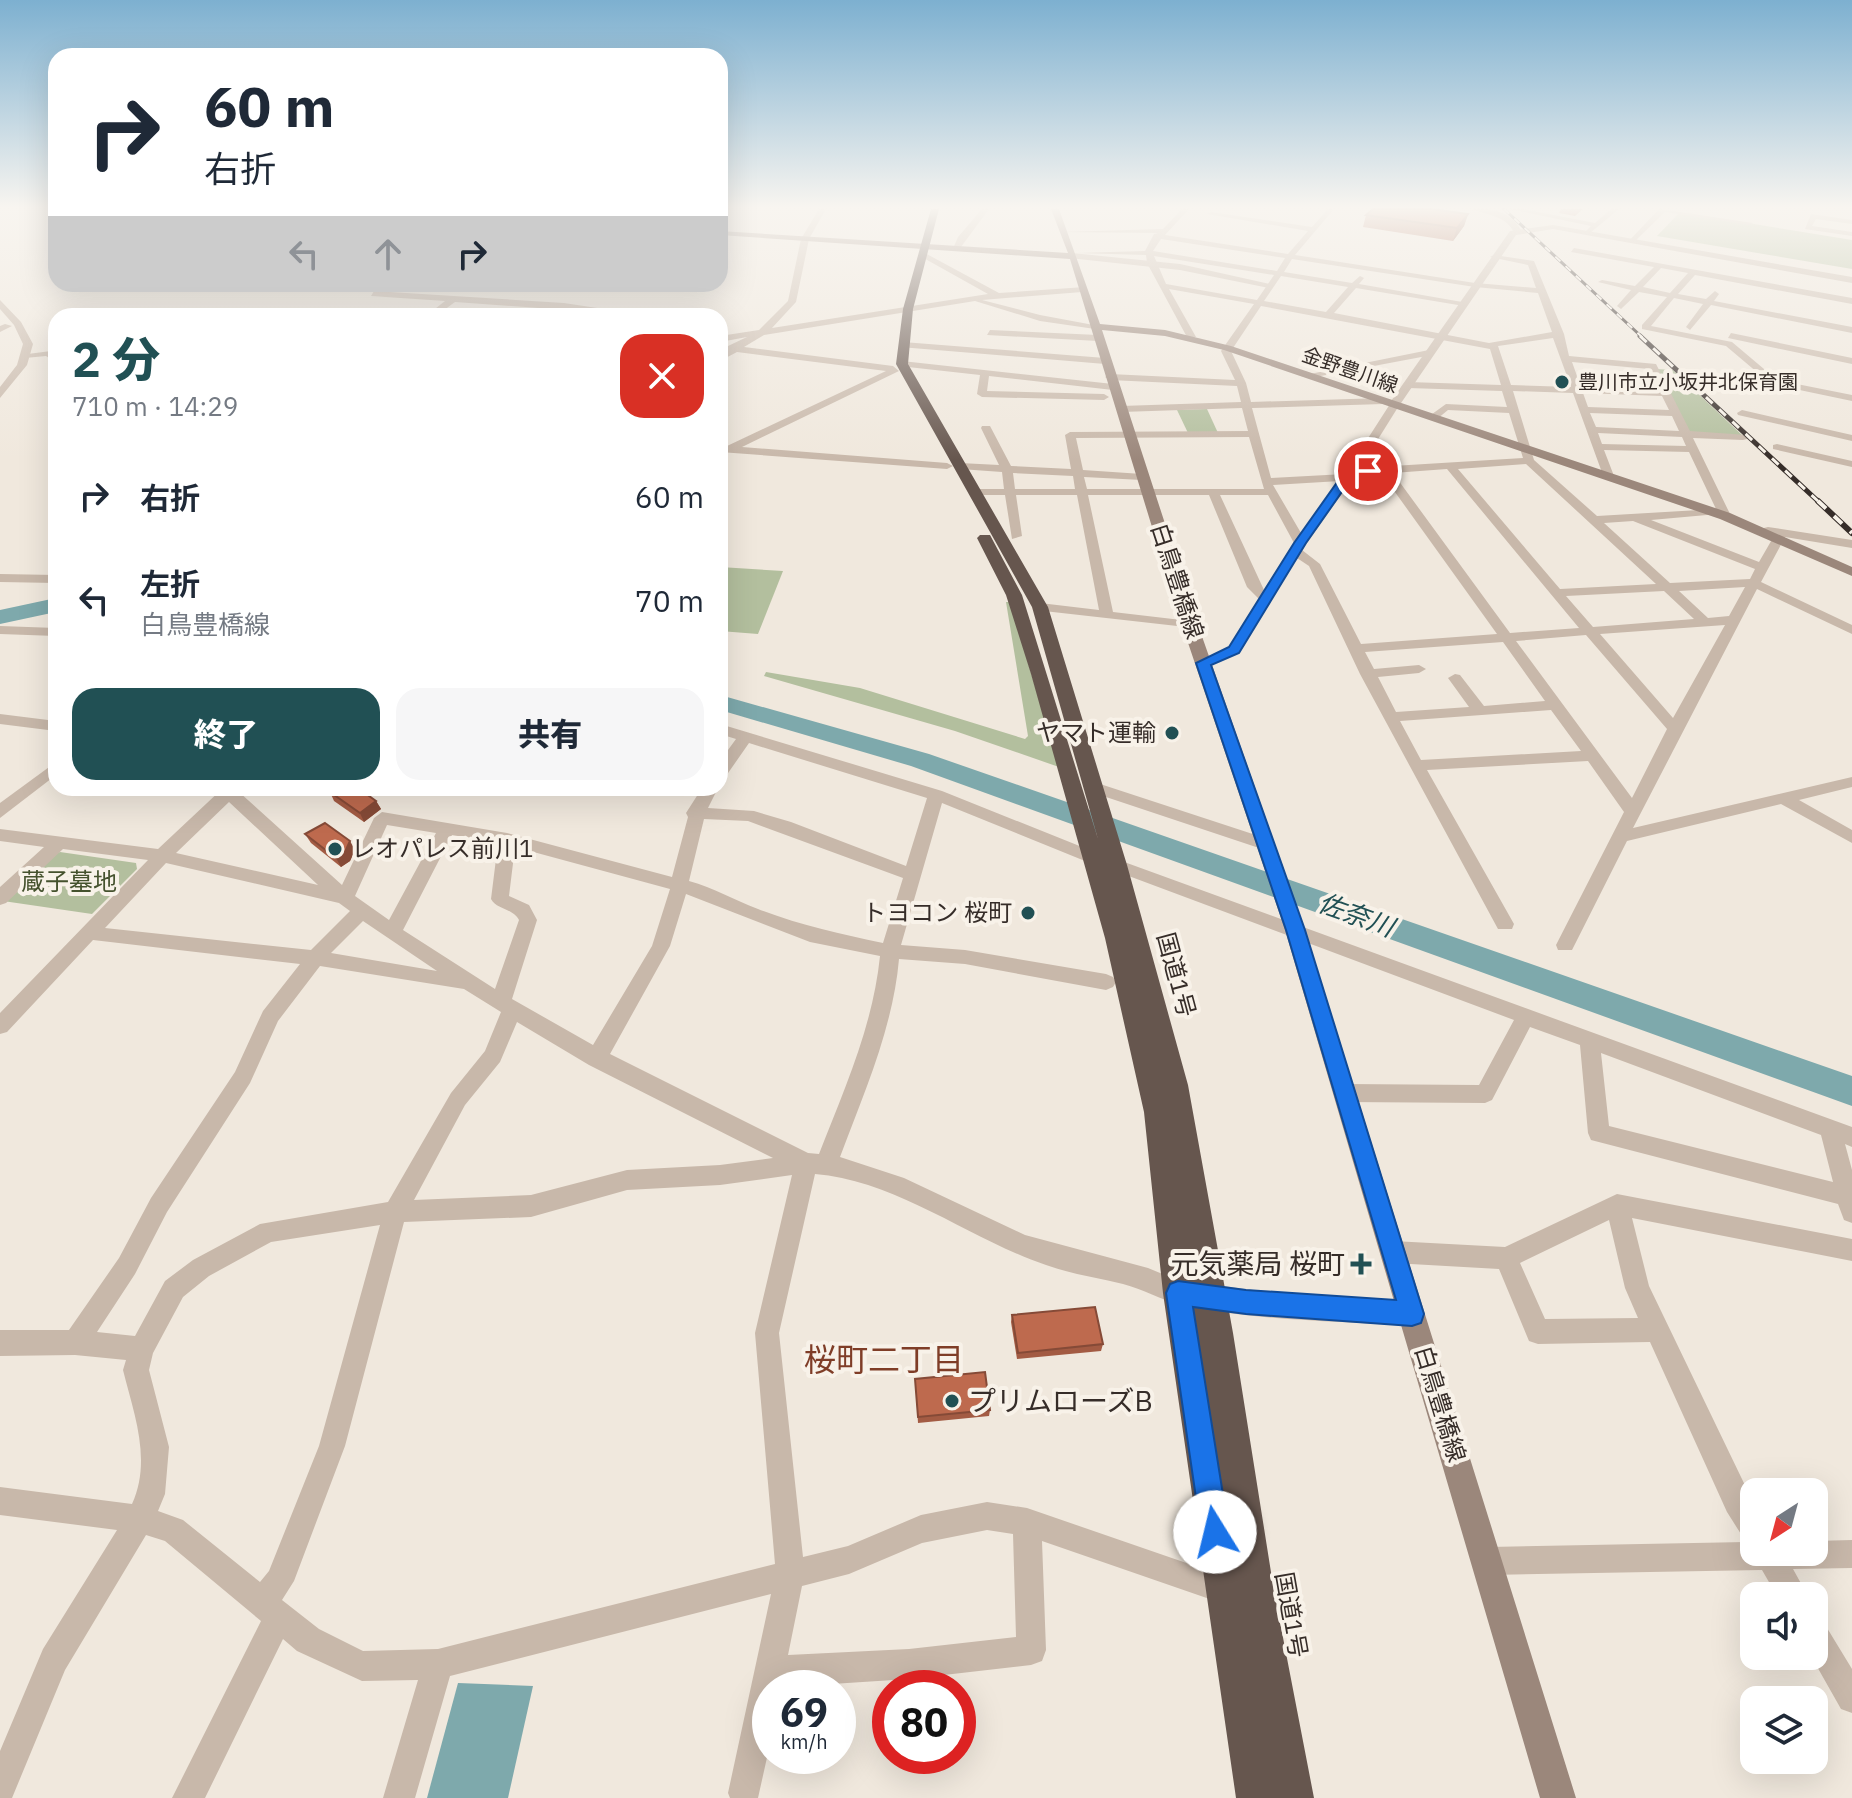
<!DOCTYPE html>
<html lang="ja">
<meta charset="utf-8">
<style>
body{margin:0;font-family:"IBM Plex Sans","Noto Sans JP",sans-serif;background:#f6f6f7;color:#1f2937;height:100vh;display:flex;flex-direction:column;font-size:30px;white-space:nowrap}
*{box-sizing:border-box;margin:0}
p{font-size:26px;color:#747a83}
.icon{flex:none;width:44px;height:44px;fill:none;stroke:currentColor;stroke-width:2;stroke-linecap:round;stroke-linejoin:round}
.map{position:relative;flex:1;overflow:hidden}
.panel{position:absolute;left:48px;top:308px;width:680px;height:488px;display:flex;flex-direction:column;background:#fff;border-radius:24px;box-shadow:0 8px 32px #0002}
.panel>*{flex:none}
.banner{position:absolute;left:48px;top:48px;width:680px;height:244px;border-radius:24px;box-shadow:0 8px 32px #0002;background:#fff;color:#1f2937;overflow:hidden}
.needle{width:52px;rotate:216deg}
.fabs{position:absolute;left:1740px;top:1478px;display:grid;gap:16px}
.fabs a{display:grid;place-items:center;width:88px;height:88px;border-radius:16px;background:#fff;box-shadow:0 8px 32px #0002;font-size:40px}
.speed{position:absolute;left:752px;top:1670px;display:flex;gap:16px;font-size:40px;font-weight:700;text-align:center}
.speed>*{display:grid;place-content:center;width:104px;height:104px;border-radius:50%;background:#fff;box-shadow:0 8px 32px #0002;line-height:1}
.speed small{font-size:20px;font-weight:400}
.speed .limit{border:12px solid #d22;background:#fff;color:#111}
.pin{position:absolute;display:grid;place-items:center;width:68px;height:68px;color:#fff;margin:-34px;border:4px solid #fff;border-radius:50%;box-shadow:0 2px 8px #0007}
.me{position:absolute;width:88px;margin:-44px;rotate:351deg;stroke-linejoin:round;filter:drop-shadow(0 0 6px #0008)}
.turn{display:flex;align-items:center;gap:28px;height:168px;padding:0 24px;font-size:36px}
.turn .icon{width:104px;height:104px;stroke-width:2.5}
.turn b{display:block;font-size:56px;line-height:68px}
.lanes{display:flex;align-items:center;height:76px;padding:0 24px;background:#0003;justify-content:center;gap:40px;direction:ltr}
.lanes .off{opacity:.35}
.round{display:grid;place-items:center;flex:none;width:84px;height:84px;border-radius:24px;background:#f6f6f7}
.summary{display:flex;align-items:center;justify-content:space-between;height:136px;padding:0 24px}
h1{font-size:48px;font-weight:800;line-height:60px;color:#215054}
.button{display:flex;gap:16px;margin-top:auto;padding:16px 24px}
.button a{flex:1;height:92px;border-radius:24px;background:#215054;color:#fff;font-size:32px;font-weight:800;line-height:92px;text-align:center}
.button a+a{background:#f6f6f7;color:#1f2937}
ul{padding:0;list-style:none}
li{display:flex;align-items:center;gap:24px;height:104px;padding:0 24px}
li div{flex:1}
li b{display:block;font-size:30px}
li em{font-style:normal}
.map>svg:first-child{display:block}
.green{fill:#b3bf9e}
.water{fill:#7ea9ac}
.lines{fill:none;stroke-linecap:round;stroke-linejoin:round}
.river{fill:#7ea9ac;fill-rule:evenodd}
.minor{fill:#c8b8aa;fill-rule:evenodd}
.tertiary{fill:#c8b8aa;fill-rule:evenodd}
.secondary{fill:#9b877b;fill-rule:evenodd}
.trunk{fill:#66564e;fill-rule:evenodd}
.rail-far2-casing{stroke:#362d29;stroke-width:3}
.rail-far1-casing{stroke:#362d29;stroke-width:5}
.rail-casing{stroke:#362d29;stroke-width:6}
.rail-far2{stroke:#f8f2e9;stroke-width:2;stroke-dasharray:7;stroke-linecap:butt}
.rail-far1{stroke:#f8f2e9;stroke-width:3;stroke-dasharray:9;stroke-linecap:butt}
.rail{stroke:#f8f2e9;stroke-width:4;stroke-dasharray:11;stroke-linecap:butt}
.wall{fill:#a35b43}
.shaded-wall{fill:#854a37}
.building{fill:#be6a4e;stroke:#854a37;stroke-width:2}
.route{fill:#1a73e8;stroke:#114b97;stroke-width:2}
.poi-dot{fill:#215054;stroke:#f8f2e9;stroke-width:3}
.labels{text-anchor:middle;stroke-width:8;stroke-linejoin:round;paint-order:stroke}
.far-street-label{font-size:20px;fill:#362d29;stroke:#f8f2e9}
.far-poi-label{font-size:20px;fill:#362d29;stroke:#f8f2e9;text-anchor:start}
.street-label{font-size:24px;fill:#362d29;stroke:#f8f2e9}
.poi-label{font-size:24px;fill:#362d29;stroke:#f8f2e9;text-anchor:end}
.park-label{font-size:24px;fill:#45522e;stroke:#f8f2e9}
.water-label{font-size:26px;font-style:italic;fill:#215054;stroke:#f8f2e9}
.near-poi-label{font-size:28px;fill:#362d29;stroke:#f8f2e9;text-anchor:end}
.near-neighbourhood-label{font-size:32px;fill:#7f3d27;stroke:#f8f2e9}
</style>
<div class="map">
<svg width="1852" height="1798" viewBox="0 0 1852 1798">
<rect width="100%" height="100%" fill="#f0e8dd"/>
<g class="green">
<path d="M1680,212L1852,240V269L1657,236Z"/>
<path d="M1656,369L1673,370L1743,436L1689,432Z"/>
<path d="M1207,409L1218,433H1188L1177,410Z"/>
<path d="M720,567L783,571L758,634L720,631Z"/>
<path d="M1006,602H1010L1059,767L955,731L764,676L766,672L860,688L1025,739L1028,736Z"/>
<path d="M60,852L136,863L137,869L92,914L3,901L52,855Z"/>
</g>
<path class="water" d="M458,1683L533,1686L508,1798H427Z"/>
<g class="lines">
<g class="river">
<path d="M56,598V612L0,624V610Z"/>
<path d="M720,695L929,754L1852,1076V1106L911,766L720,710Z"/>
</g>
<g class="minor">
<path d="M819,209H826L809,239L796,302L772,328L988,294L920,256L923,252L999,293L1085,287L1082,292L982,300L1040,315L1099,326L1095,329L1040,321L975,301L764,335L744,347L893,366L899,371L742,447L947,463L953,466L947,469L720,452V446H727L886,371L737,352L720,361V354L728,346L747,337L720,342V336L759,330L788,301L801,239Z"/>
<path d="M982,209H989L958,251H952L958,237Z"/>
<path d="M1182,209H1189L1165,235L1288,254L1308,231L1207,214L1211,212L1312,227L1328,209H1334L1295,255L1475,283L1536,288L1528,265L1490,257L1494,255L1534,261L1564,334L1569,356L1656,364L1690,431L1747,435V439L1743,440L1693,438L1731,516L1729,519H1721L1718,514L1651,520L1759,562L1774,536L1764,534V528L1768,527L1852,540V548L1785,537L1761,582L1852,625V634L1757,589L1633,828L1852,777V787L1799,800L1852,830V843L1781,804L1627,841L1572,950H1558L1556,945L1624,812L1588,761L1427,770L1514,924L1512,929H1498L1360,674L1309,566L1297,558L1239,653L1203,667L1196,663L1229,647L1259,599L1247,587L1209,495H1088L1113,612L1190,621L1197,625L1195,628L1035,610V604L1040,603L1099,610L1077,495H1016L1022,536L1012,539L1005,495H975L969,492L975,489H1004L1002,472L960,469L954,466L960,463L999,465L981,428L982,426H990L1011,466L1071,469L1065,435L1070,432L1248,431L1242,408L1121,412L1116,409L1121,406L1241,402L1237,386L1110,380L1105,377L1110,374L1235,380L1221,351L1254,304L1169,289L1196,337L1188,339L1147,263L1146,255L1077,253L1145,251L1154,234L1158,233L1061,232L1163,229ZM1161,239L1285,258L1277,271L1153,251ZM1154,256L1274,275L1257,300L1166,284ZM1292,259L1475,287L1538,293L1552,332L1489,343L1334,313L1356,288L1464,306L1468,303L1359,284L1364,278L1360,276L1352,283L1284,272ZM1281,276L1348,287L1326,312L1264,301ZM1261,306L1490,349L1501,385L1408,382L1403,385L1408,388L1502,391L1507,407L1446,404L1428,417L1437,419L1448,410L1509,413L1523,458L1360,468L1400,404L1395,401L1390,404L1345,474L1271,478L1252,408L1383,404L1388,401L1383,398L1251,402L1246,383L1231,351ZM1553,338L1571,387L1511,385L1498,346ZM1572,362L1649,369L1659,390L1581,387ZM1513,391L1573,393L1604,478L1614,476L1604,450L1689,452L1716,509L1597,516L1534,460ZM1583,393L1662,396L1669,410L1588,407ZM1590,413L1672,416L1679,431L1596,427ZM1598,433L1682,437L1686,446L1602,444ZM1249,437L1264,489H1087L1084,477L1142,480L1148,477L1142,474L1083,470L1076,438ZM1526,464L1656,584L1560,589L1458,469ZM1447,469L1579,628L1510,633L1393,473ZM1013,473L1073,476L1075,489H1015ZM1382,474L1497,634L1361,644L1320,564L1302,550L1355,475ZM1340,481L1301,533L1273,485ZM1220,495H1268L1294,543L1264,590ZM1633,521L1755,569L1750,579L1670,583L1604,523ZM1745,587L1729,616L1708,618L1679,591ZM1664,591L1694,619L1593,627L1566,596ZM1725,625L1673,718L1600,634ZM1586,635L1667,729L1632,798L1516,641ZM1503,642L1545,701L1484,706L1460,675L1455,674L1448,678L1469,707L1396,712L1378,677L1419,673L1426,669L1419,665L1374,669L1365,652ZM1551,710L1581,751L1421,760L1400,721Z"/>
<path d="M1472,209C1493,208 1512,212 1522,232L1515,234C1506,215 1489,216 1472,209Z"/>
<path d="M1510,209H1523L1595,223L1611,209H1619L1590,233L1586,231L1591,226Z"/>
<path d="M1659,209L1753,223L1749,225L1665,212L1634,242H1628Z"/>
<path d="M1811,214L1852,220V224L1816,219L1812,226L1852,232V236L1805,229Z"/>
<path d="M1574,248L1852,298V304L1695,275L1678,294L1706,299L1715,291L1719,294L1714,301L1852,327V333L1711,305L1690,330L1686,327L1703,304L1674,298L1651,326L1732,342L1777,380L1852,395V401L1771,384L1726,346L1642,329V325L1667,297L1639,292L1621,309L1617,306L1631,290L1598,282L1602,280L1635,286L1654,267L1571,252ZM1661,268L1688,273L1670,293L1643,287Z"/>
<path d="M374,291L564,303L650,316L455,302L436,316H426L445,301L371,296Z"/>
<path d="M5,324L12,326L0,332V326Z"/>
<path d="M990,330L1098,335L1103,338L1098,341L987,335Z"/>
<path d="M1731,333L1852,358V364L1728,338Z"/>
<path d="M903,342L1105,358L1110,361L1105,364L900,347Z"/>
<path d="M1429,350L1434,353L1432,355L1310,378L1305,375Z"/>
<path d="M51,351L56,355V362L46,356L25,358L20,355Z"/>
<path d="M902,361L1113,384L1118,387L1113,390L989,376L987,391L1104,394L1109,397L1104,400L982,397L977,394L980,375L899,366V362Z"/>
<path d="M1742,410L1852,435V441L1738,415L1737,413Z"/>
<path d="M1777,444L1852,461V467L1773,449V445Z"/>
<path d="M0,574L56,575V583L0,582Z"/>
<path d="M0,626L56,628V636L0,634Z"/>
<path d="M0,714L56,721V731L0,724Z"/>
<path d="M720,724L942,791L1097,853L1100,857L1091,863L1085,861L942,803L901,945L965,950L1106,974L1113,977L1116,982L1113,987L1106,990L965,964L899,959C893,1028 864,1093 840,1157L904,1178L1025,1235L1148,1268L1177,1280L1268,1292L1412,1302L1421,1305L1424,1314L1421,1323L1412,1326C1336,1321 1256,1321 1181,1305C1161,1300 1143,1289 1123,1284C1098,1278 1071,1274 1046,1265C969,1239 898,1181 815,1174L779,1333L803,1557L848,1546L921,1515L987,1502L1027,1508L1224,1576L1234,1580L1238,1590L1234,1600L1224,1604L1042,1541L1046,1650L1042,1661L1031,1665L909,1679L770,1688V1744L758,1798H730L728,1793L771,1594L450,1676L415,1798H383L418,1680L362,1681L297,1651L283,1639L205,1798H172L261,1621L165,1541L146,1535L65,1670L12,1798H0V1751L43,1649L117,1530L0,1515V1487L132,1504C152,1460 134,1414 123,1370L126,1360L75,1355L0,1356V1330H69L119,1258L151,1198L235,1072L263,1011L300,964L93,940L7,1032L0,1034V1013L148,860L63,849L6,903L0,905V887L44,847L0,841V829L158,849L223,788H242L239,792L342,885L374,818L382,812L507,833L672,877L688,817L686,813L702,788H718L708,808L754,811L791,822L906,866L927,798L749,743L726,776L720,777V761L736,739L720,734ZM229,802L318,885L176,853ZM704,819L748,821L903,878L883,943C840,934 799,925 758,909C734,900 714,888 689,881ZM387,825L436,833L389,920L355,896ZM452,835L498,843L491,899C497,910 513,908 519,920L495,989L403,930ZM515,847L670,889L652,946L593,1045L512,999L537,920L529,905L509,896ZM166,863L339,903L350,911L311,950L105,928ZM686,894L810,942L880,956C873,1026 844,1090 819,1154L808,1153L610,1054L670,946ZM363,921L437,971L331,953ZM320,966L464,989L501,1012L485,1051L451,1093L388,1202L260,1224L193,1260L165,1281L135,1336L97,1332L135,1274L167,1212L250,1083L278,1021ZM517,1022L589,1065L773,1158L720,1165L627,1170L531,1195L414,1200L465,1105L500,1062ZM792,1175L755,1333L775,1564L438,1649L363,1651L319,1629L282,1600L294,1581L345,1446L404,1222L531,1217L627,1190L720,1185ZM380,1225L319,1446L269,1571L260,1582L183,1520L158,1511L165,1494L169,1447L149,1370L153,1353L183,1297L209,1276L271,1242ZM987,1530L1013,1534L1016,1637L909,1649L788,1655L802,1586L849,1574L922,1543Z"/>
<path d="M56,762V775L0,818V803Z"/>
<path d="M1091,781L1271,840L1274,844L1265,850L1085,790L1083,786Z"/>
<path d="M1116,859L1852,1127V1147L1845,1144L1852,1170V1223L1844,1220L1838,1204L1591,1140L1588,1133L1580,1045L1530,1027L1492,1100L1485,1103L1345,1102L1338,1099L1334,1093L1338,1087L1345,1084L1479,1085L1514,1020L1110,869L1107,865L1110,861ZM1601,1053L1821,1135L1833,1182L1609,1126Z"/>
<path d="M1617,1194L1852,1239V1261L1632,1218L1649,1286L1754,1504V1552H1814V1541L1852,1540V1568L1793,1569L1808,1596H1777L1762,1570L1489,1575L1479,1571L1475,1561L1479,1551L1489,1547L1746,1542L1727,1512L1650,1342L1538,1344L1529,1341L1499,1269L1393,1263L1385,1260L1381,1252L1385,1244L1393,1241L1505,1247ZM1609,1220L1625,1288L1638,1318L1545,1319L1520,1263Z"/>
<path d="M1814,1618L1824,1623L1852,1669V1713L1841,1709L1811,1656H1814Z"/>
</g>
<g class="tertiary">
<path d="M1553,225L1852,277V283L1553,229L1516,235L1399,406H1391L1389,404L1510,231Z"/>
<path d="M1072,253L1180,264L1274,285L1269,288L1180,270L1069,258Z"/>
<path d="M0,300L21,322L33,344L27,365L0,398V387L17,365L23,344L14,325L0,309Z"/>
</g>
<path class="secondary" d="M1051,209H1059L1100,324L1165,330L1231,346L1730,513L1852,567V576L1720,519L1224,350L1165,336L1102,330L1198,625L1305,930L1576,1798H1540L1285,930L1182,625L1070,259L720,235V231L1068,253Z"/>
<path class="trunk" d="M931,209H939L913,309L908,364L1048,607L1127,865L1188,1085L1233,1333L1274,1591L1314,1798H1236L1163,1293L1144,1112L1105,938L1031,674L1006,595L977,538L980,535H990L1022,595L1098,839L1032,607L896,364L903,309Z"/>
<g class="rail-far2-casing">
<path id="rail-far2" d="M1504,209L1643,338"/>
</g>
<g class="rail-far1-casing">
<path id="rail-far1" d="M1640,336L1820,503"/>
</g>
<g class="rail-casing">
<path id="rail" d="M1818,501L1852,533"/>
</g>
<use href="#rail-far2" class="rail-far2"/>
<use href="#rail-far1" class="rail-far1"/>
<use href="#rail" class="rail"/>
</g>
<g class="wall">
<path d="M1561,209H1583L1575,216L1559,213Z"/>
<path d="M1468,214L1464,226L1453,241L1363,227L1366,215Z"/>
<path d="M330,792L376,801L381,809L364,822L334,801Z"/>
<path d="M305,834L355,850L350,861L341,867L311,843Z"/>
<path d="M1012,1315L1103,1344L1101,1351L1017,1359L1011,1322Z"/>
<path d="M915,1379L990,1410L989,1416L918,1423Z"/>
</g>
<g class="shaded-wall">
<path d="M1468,214L1464,226L1453,241L1457,228Z"/>
<path d="M376,801L381,809L364,822L360,813Z"/>
<path d="M350,841L355,850L350,861L341,867L336,858Z"/>
</g>
<g class="building">
<path d="M1373,209H1432L1468,214L1457,228L1366,215Z"/>
<path d="M336,788H358L376,801L360,813L330,792Z"/>
<path d="M325,823L350,841L345,852L336,858L305,834Z"/>
<path d="M1095,1307L1103,1344L1018,1353L1012,1315Z"/>
<path d="M985,1372L990,1410L918,1417L915,1379Z"/>
</g>
<linearGradient id="sky" x2="0" y2="1"><stop stop-color="#7db0d0"/><stop offset="0.45" stop-color="#f8f5f0"/><stop offset="1" stop-color="#f8f5f0" stop-opacity="0"/></linearGradient>
<rect width="1852" height="460" fill="url(#sky)"/>
<path class="route" d="M1368,467L1372,473L1355,475L1351,479L1306,543L1239,653L1211,665L1305,930L1424,1314L1421,1323L1412,1326L1246,1314L1193,1307L1229,1532L1225,1542L1215,1546L1205,1542L1201,1532L1166,1293L1170,1284L1178,1281L1246,1290L1396,1300L1286,930L1196,663L1229,647L1294,543L1343,474L1348,469Z"/>
<g class="poi-dot">
<circle cx="1562" cy="382" r="8"/>
<circle cx="1172" cy="733" r="8"/>
<circle cx="335" cy="849" r="8"/>
<circle cx="1028" cy="913" r="8"/>
<path d="M1357 1252h8v8h8v8h-8v8h-8v-8h-8v-8h8z"/>
<circle cx="952" cy="1401" r="8"/>
</g>
<g class="labels">
<g class="far-street-label">
<text transform="translate(1350 370) rotate(19)" y="7">金野豊川線</text>
</g>
<g class="far-poi-label">
<text x="1578" y="389">豊川市立小坂井北保育園</text>
</g>
<g class="street-label">
<text transform="translate(1177 581) rotate(72)" y="8">白鳥豊橋線</text>
<text transform="translate(1176 975) rotate(75)" y="8">国道1号</text>
<text transform="translate(1440 1404) rotate(73)" y="8">白鳥豊橋線</text>
<text transform="translate(1291 1615) rotate(80)" y="8">国道1号</text>
</g>
<g class="poi-label">
<text x="1156" y="741">ヤマト運輸</text>
<text x="351" y="857" text-anchor="start">レオパレス前川1</text>
<text x="1012" y="921">トヨコン 桜町</text>
</g>
<g class="park-label">
<text x="69" y="890">蔵子墓地</text>
</g>
<g class="water-label">
<text transform="translate(1356 915) rotate(20)" y="9">佐奈川</text>
</g>
<g class="near-poi-label">
<text x="1345" y="1274">元気薬局 桜町</text>
<text x="968" y="1411" text-anchor="start">プリムローズB</text>
</g>
<g class="near-neighbourhood-label">
<text x="884" y="1371">桜町二丁目</text>
</g>
</g>
</svg>
<div class="fabs">
<a><svg class="needle" viewBox="-14 -14 28 28"><path d="M0-13l5 13h-10z" fill="#e53935"/><path d="M0 13l5-13h-10z" fill="#747a83"/></svg></a>
<a><svg class="icon" aria-label="sound" viewBox="0 0 24 24"><path d="M4 9h4l5-4v14l-5-4H4zM17 9q2 3 0 6"/></svg></a>
<a><svg class="icon" aria-label="layers" viewBox="0 0 24 24"><path d="M12 4l9 5-9 5-9-5zM3 14l9 5 9-5"/></svg></a>
</div>
<div class="speed"><div>69<small>km/h</small></div><div class="limit">80</div></div>
<div class="pin" style="left:1368px;top:471px;background:#d93025"><svg class="icon" aria-label="arrive" viewBox="0 0 24 24"><path d="M6 21V4h12l-3 4 3 4H6"/></svg></div>
<svg class="me" style="left:1215px;top:1532px" viewBox="-20 -20 40 40"><circle r="19" fill="#fff"/><path d="M0-13L10 11 0 6-10 11z" fill="#1a73e8"/></svg>
<div class="banner">
<div class="turn"><svg class="icon" aria-label="right" viewBox="0 0 24 24"><path d="M7 20v-9h11M14 6l5 5-5 5"/></svg><div><b>60 m</b>右折</div></div>
<div class="lanes"><svg class="icon off" aria-label="left" viewBox="0 0 24 24"><path d="M17 20v-9H6M10 6l-5 5 5 5"/></svg><svg class="icon off" aria-label="ahead" viewBox="0 0 24 24"><path d="M12 20V5M6 11l6-6 6 6"/></svg><svg class="icon" aria-label="right" viewBox="0 0 24 24"><path d="M7 20v-9h11M14 6l5 5-5 5"/></svg></div>
</div>
<section class="panel">
<div class="summary"><div><h1>2 分</h1><p>710 m · 14:29</p></div><a class="round" style="background:#d93025;color:#fff"><svg class="icon" aria-label="close" viewBox="0 0 24 24"><path d="M6 6l12 12M18 6L6 18"/></svg></a></div>
<ul>
<li><svg class="icon" aria-label="right" viewBox="0 0 24 24"><path d="M7 20v-9h11M14 6l5 5-5 5"/></svg><div><b>右折</b></div><em>60 m</em></li>
<li><svg class="icon" aria-label="left" viewBox="0 0 24 24"><path d="M17 20v-9H6M10 6l-5 5 5 5"/></svg><div><b>左折</b><p>白鳥豊橋線</p></div><em>70 m</em></li>
</ul>
<div class="button"><a>終了</a><a>共有</a></div>
</section>
</div>
